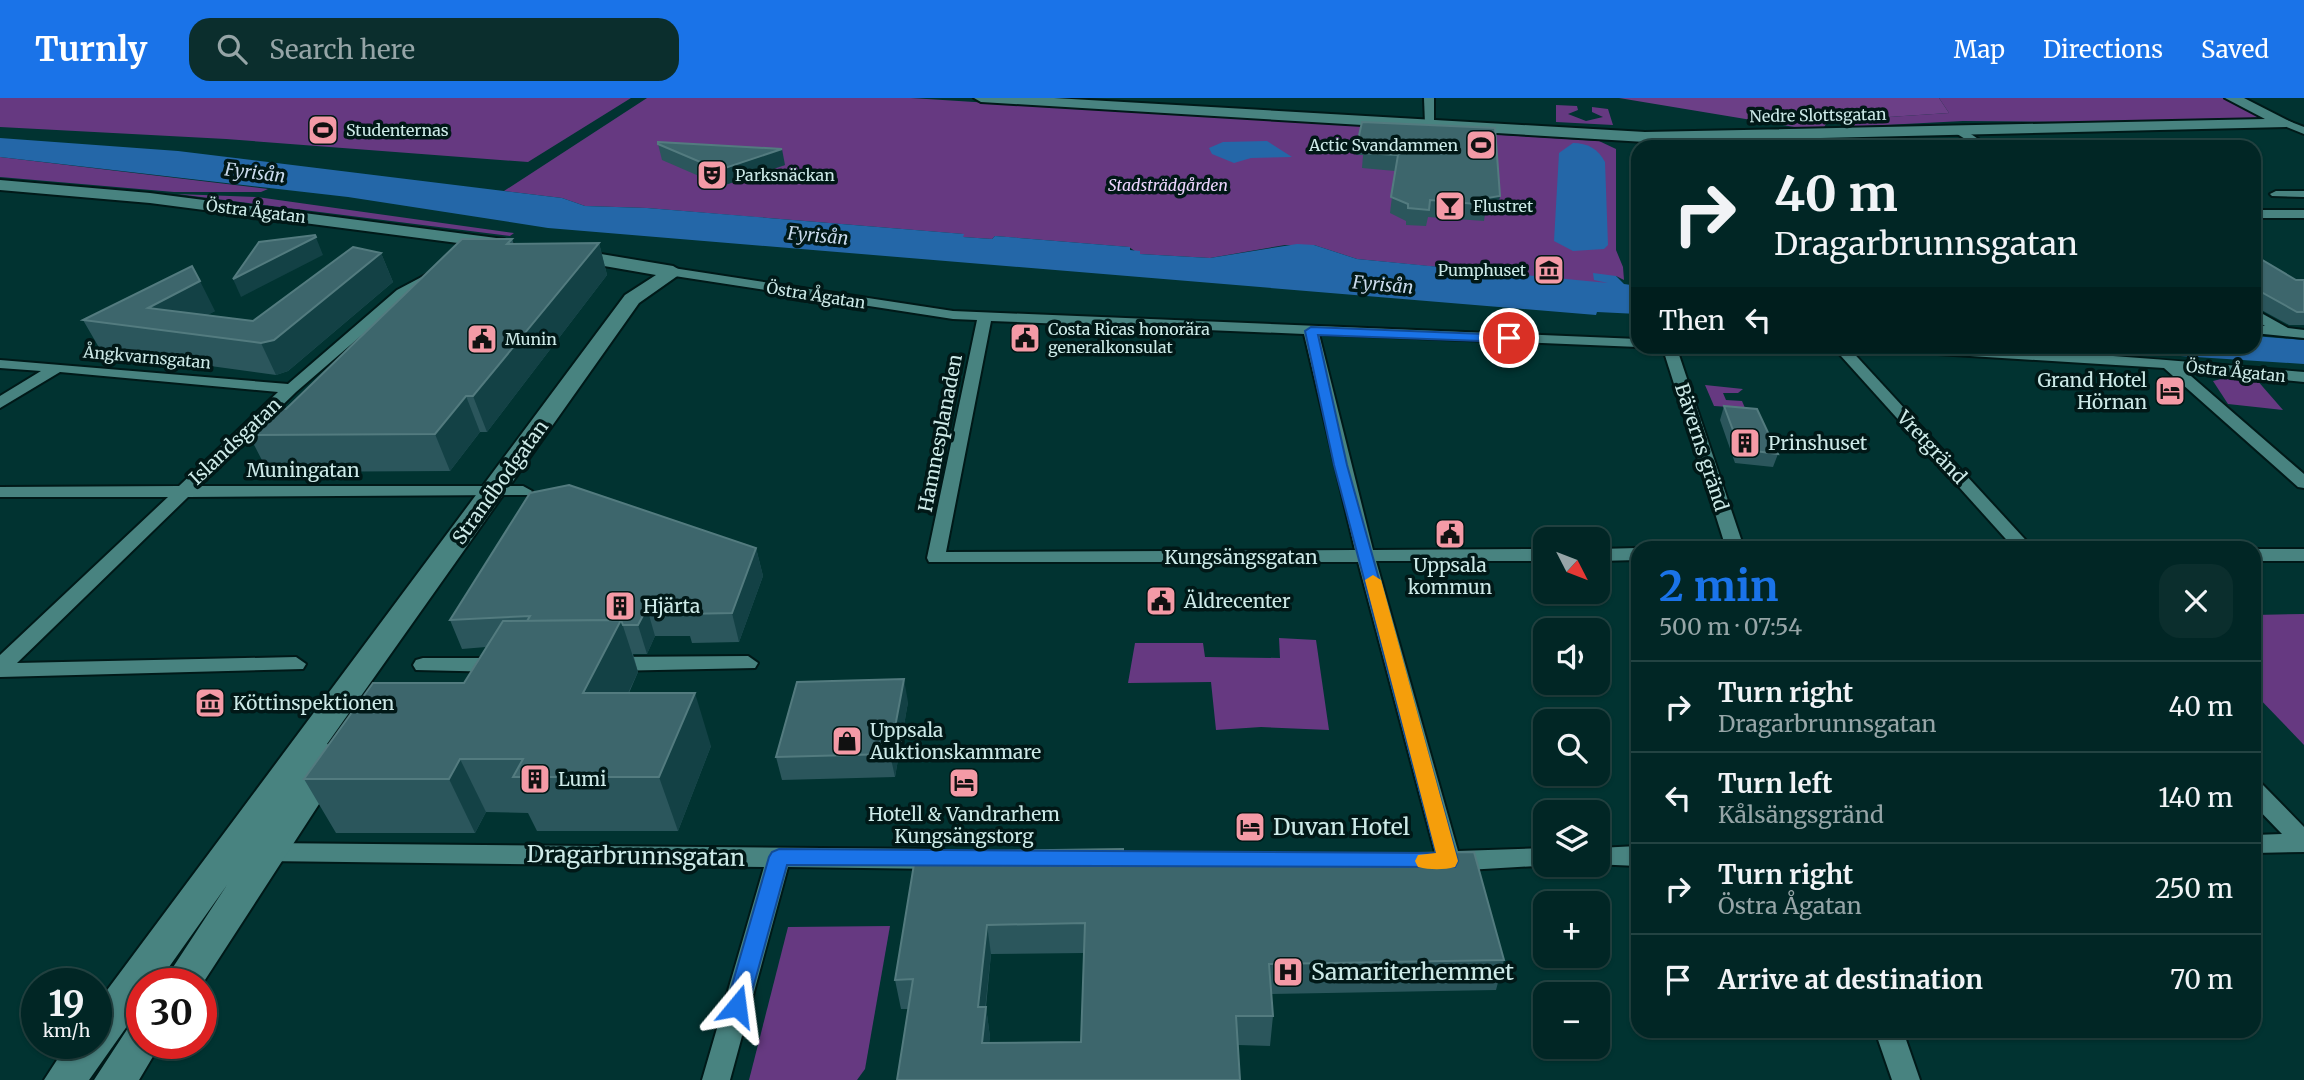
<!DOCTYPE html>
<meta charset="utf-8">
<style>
body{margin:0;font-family:Merriweather,serif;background:#0b2e2d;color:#f1f3f6;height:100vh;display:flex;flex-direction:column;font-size:26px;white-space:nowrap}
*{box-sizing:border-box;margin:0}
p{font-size:23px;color:#96a5a7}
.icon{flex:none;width:38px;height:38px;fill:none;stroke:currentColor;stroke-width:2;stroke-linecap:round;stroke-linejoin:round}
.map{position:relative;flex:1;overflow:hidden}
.panel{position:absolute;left:1631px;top:443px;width:630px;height:497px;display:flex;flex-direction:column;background:#012625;border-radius:21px;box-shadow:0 2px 5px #0004,0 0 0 2px #234342}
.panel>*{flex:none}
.hud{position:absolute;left:1631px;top:42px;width:630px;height:214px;border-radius:21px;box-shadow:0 2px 5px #0004,0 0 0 2px #234342;background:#012625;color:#f1f3f6;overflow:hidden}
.needle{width:46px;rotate:132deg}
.tools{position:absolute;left:1533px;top:429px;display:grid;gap:14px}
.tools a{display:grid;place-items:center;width:77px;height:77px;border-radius:14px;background:#012625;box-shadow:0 2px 5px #0004,0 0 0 2px #234342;font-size:35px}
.speed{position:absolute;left:21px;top:870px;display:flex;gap:14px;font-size:35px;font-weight:700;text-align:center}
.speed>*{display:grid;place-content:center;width:91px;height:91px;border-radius:50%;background:#012625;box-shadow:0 2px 5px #0004,0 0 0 2px #234342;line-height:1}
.speed small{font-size:18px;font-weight:400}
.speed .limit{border:10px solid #d22;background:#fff;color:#111}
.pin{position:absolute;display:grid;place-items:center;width:60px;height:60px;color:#fff;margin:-30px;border:4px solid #fff;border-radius:50%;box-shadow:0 2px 7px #0007}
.me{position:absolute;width:77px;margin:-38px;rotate:16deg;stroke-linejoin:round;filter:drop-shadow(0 0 5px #0008)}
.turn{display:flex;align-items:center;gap:24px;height:147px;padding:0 28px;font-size:32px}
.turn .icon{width:91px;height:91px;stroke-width:2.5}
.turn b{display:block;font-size:49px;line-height:60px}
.then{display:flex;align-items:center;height:66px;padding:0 28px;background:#0003;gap:14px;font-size:26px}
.round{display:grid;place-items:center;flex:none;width:74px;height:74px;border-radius:21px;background:#0b2e2d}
.headline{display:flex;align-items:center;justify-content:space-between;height:119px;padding:0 28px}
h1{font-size:42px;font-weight:700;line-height:52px;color:#1a73e8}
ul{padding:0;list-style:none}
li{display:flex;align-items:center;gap:21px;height:91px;padding:0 28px;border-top:2px solid #234342}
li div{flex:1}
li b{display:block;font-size:26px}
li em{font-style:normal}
header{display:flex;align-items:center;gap:42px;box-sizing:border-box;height:98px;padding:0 35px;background:#1a73e8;color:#fff}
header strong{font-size:33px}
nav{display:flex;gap:38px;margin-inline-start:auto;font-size:24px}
.search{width:490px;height:63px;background:#0b2e2d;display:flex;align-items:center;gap:18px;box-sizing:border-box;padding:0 24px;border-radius:21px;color:#96a5a7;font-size:26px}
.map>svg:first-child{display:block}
.green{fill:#663981}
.forest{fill:#6c3f87}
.water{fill:#2467a8}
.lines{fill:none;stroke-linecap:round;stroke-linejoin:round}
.street-casing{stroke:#001918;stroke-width:4}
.secondary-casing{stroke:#001918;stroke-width:4}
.street{fill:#488380;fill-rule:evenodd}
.secondary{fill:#488380;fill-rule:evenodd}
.wall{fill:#2b565c;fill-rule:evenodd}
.shaded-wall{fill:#134145}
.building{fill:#3d666c;stroke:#537b7f;stroke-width:2;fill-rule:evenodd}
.route{fill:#1a73e8;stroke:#114b97;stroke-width:2}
.slow{fill:#f59e0b}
.labels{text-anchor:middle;stroke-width:7;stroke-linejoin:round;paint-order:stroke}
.far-street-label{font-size:16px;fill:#cdeae8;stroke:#011817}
.far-poi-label{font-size:16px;fill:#cdeae8;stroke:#011817;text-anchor:start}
.far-park-label{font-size:16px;font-style:italic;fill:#edd5fe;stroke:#011817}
.far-water-label{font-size:18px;font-style:italic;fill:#cbdbed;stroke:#011817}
.poi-label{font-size:19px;fill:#cdeae8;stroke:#011817;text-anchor:start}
.street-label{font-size:19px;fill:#cdeae8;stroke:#011817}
.near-poi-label{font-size:23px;fill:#cdeae8;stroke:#011817;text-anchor:start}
.near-street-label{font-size:23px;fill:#cdeae8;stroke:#011817}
</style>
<header>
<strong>Turnly</strong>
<div class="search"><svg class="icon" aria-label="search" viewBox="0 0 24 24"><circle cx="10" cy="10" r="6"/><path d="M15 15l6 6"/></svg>Search here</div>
<nav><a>Map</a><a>Directions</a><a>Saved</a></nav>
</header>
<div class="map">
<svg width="2304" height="982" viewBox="0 0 2304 982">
<rect width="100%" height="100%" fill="#013331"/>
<g class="green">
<path d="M0,0H631L528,64L226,41L0,29Z"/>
<path d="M647,0H911L1599,43L1616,51V152L1623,169L1624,182L1616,178L1608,186L1357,161L1314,147H1285L1210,160L1139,156L1129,149L995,138L992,141L962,139L963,136L647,110L585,108L562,100L504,93Z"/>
<path d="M1939,0H2224L2261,19L2196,25L1963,23L1846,29L1843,22L1949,15Z"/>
<path d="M1556,7L1577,8L1578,12L1568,16L1586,23L1603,19L1592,14V9L1608,11L1613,27L1556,24Z"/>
<path d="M0,59L268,91L261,94H174L0,79Z"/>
<path d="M177,96L257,99L514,135L510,138Z"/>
<path d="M2225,280L2256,281L2283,312L2228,306L2213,283Z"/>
<path d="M1705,287L1743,291L1738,295H1723L1726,302L1742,303L1745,310L1714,308Z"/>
<path d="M2304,516V647L2254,595V517Z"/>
<path d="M1279,540L1316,542L1329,632L1261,629L1216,632L1211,584L1128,585L1135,545H1203L1205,559L1280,560Z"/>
<path d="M890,828L865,971L857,982H749L788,829Z"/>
</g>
<path class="forest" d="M1619,0H1939L1949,15L1843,22L1826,26L1823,31H1806Z"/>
<g class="water">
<path d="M0,40L178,53L562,100L585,108L647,110L964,136L963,139L992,141L995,138L1130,149V152L1140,153V156L1210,160L1297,146L1314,147L1357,161L1608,185L1594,182L1593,175L1616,178L1624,186L1638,188V216L1597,214L1596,217L548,130L348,99L0,59Z"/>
<path d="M1267,43L1292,59L1251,60L1234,65L1212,56L1209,50L1223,44Z"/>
<path d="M1573,45C1588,45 1598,51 1605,64L1608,147L1604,151L1573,153L1554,143L1559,55Z"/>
<path d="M2254,238L2304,242V266L2042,249L2254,248Z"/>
</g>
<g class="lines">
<g class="street-casing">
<g id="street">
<path d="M1424,0H1434V28L1425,26Z"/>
<path d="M2286,22L2304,29V36L2282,27L2281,25Z"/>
<path d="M1954,30H1962L1990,49H1978L1954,34Z"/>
<path d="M2276,93H2304V99L2272,98L2270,96Z"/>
<rect x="2254" y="112" width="50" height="8"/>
<path d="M673,170L953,213L1638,241V248H1641L1638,249L1319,236L1373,452L1545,451V463H1376L1458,753L1545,750V766L1554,767L1450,773L1439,770L1358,464H929L927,460L977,222L953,221L668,177L666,174ZM991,223L1304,236L1355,452L946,454Z"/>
<path d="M433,173L440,177L438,180L407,198L296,294L199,388H523L532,393L529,397L188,399L17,565L296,559L306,566L303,571L0,579V557L168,399H0V389L179,388L278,294L60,274L0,310V298L41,273L0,270V262L288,286L397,192Z"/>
<path d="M2254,211L2288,230L2304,232V240L2254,235V227L2265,228L2254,221Z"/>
<path d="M1662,248H1676L1744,450H1726Z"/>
<path d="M1832,248H1847L2033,450H2014Z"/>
<path d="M1867,248C2013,248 2159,261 2304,274V284L2184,272L2304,376V390L2298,389L2164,270L1874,252Z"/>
<path d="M1638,450V462L1598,463V451Z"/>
<rect x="2254" y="451" width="50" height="12"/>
<path d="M748,558L758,565L755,570L609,573L599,566L609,559Z"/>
<path d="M423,560H502L512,567L502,574L416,572L413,567L416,562Z"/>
<path d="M2254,683L2262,686L2304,729V754L2254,755V737L2282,736L2254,707Z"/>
<path d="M264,745L940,751L949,754L952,761L949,768L940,771L788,769L730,982H702L764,769L264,763L255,761L252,754L255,747Z"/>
<path d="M1638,748V768L1592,766H1598V750Z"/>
<path d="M1875,933H1903L1920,982H1892Z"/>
</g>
</g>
<g class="secondary-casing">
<g id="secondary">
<path d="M974,0H1054L1645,34L2265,21L2225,0H2244L2293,25L2286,29L1645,44L981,4Z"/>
<path d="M0,82L150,95L504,141L513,146L504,151L150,105L0,92Z"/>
<path d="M565,150L673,168L683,174L639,205L327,646L335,649L339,657L321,703L201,888V886H162L227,787L157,886H142V907L89,982H44L68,945H96V907L625,197L656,177L558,160L556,156Z"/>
<path d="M142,925V945H161L139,982H94L128,930Z"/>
</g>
</g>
<use href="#street" class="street"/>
<use href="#secondary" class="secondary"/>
</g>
<g class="wall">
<path d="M1495,30L1497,115L1485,116L1484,123L1428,119L1426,128L1406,127V123L1390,115L1395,73L1362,70L1363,57H1356L1358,42Z"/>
<path d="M658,46L785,67L722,88L662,62Z"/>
<path d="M512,141L514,146L599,145L607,177L487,334H480L450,373L268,374L249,337Z"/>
<path d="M381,155L393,184L288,273L276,277L101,253L83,222L215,213L207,217L253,223Z"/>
<path d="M2254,157L2296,182H2304V227H2289L2254,208Z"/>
<path d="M1724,308L1778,356L1773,369L1735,365L1720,322Z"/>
<path d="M756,450L763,478L739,544L692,545L690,538H655L647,556H633L638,574L629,595L711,648L678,733H537L528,715L486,714L475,735H336L304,681L464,585L486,549L462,551L450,522Z"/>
<path d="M908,604L895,679L782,682L776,659Z"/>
<path d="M916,754L1124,760L1504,862L1496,892L1271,896L1273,918L1270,948L1238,947L897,982L908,911H901L895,882ZM1084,855L1081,944L989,945L990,939L986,909L991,856Z"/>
</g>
<g class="shaded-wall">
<path d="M782,51L785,67L722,88L719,72Z"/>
<path d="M1500,98L1497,115L1485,116L1487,100Z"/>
<path d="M315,137L323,157L241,199L233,181Z"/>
<path d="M599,145L607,177L487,334L473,298Z"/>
<path d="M381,155L393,184L288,273L276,277L261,245Z"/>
<path d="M200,183L215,213L176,234L148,210Z"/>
<path d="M466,298L480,334L450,373L435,336Z"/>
<path d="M756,450L763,478L739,544L732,515Z"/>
<path d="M647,510L655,538L647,556L638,527Z"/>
<path d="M621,522L638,574L603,648L583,595Z"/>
<path d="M904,581L908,604L895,679L890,656Z"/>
<path d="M695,595L711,648L678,733L659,679Z"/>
<path d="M460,661L486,714L475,735L449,681Z"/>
<path d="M987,827L991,856L982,939L978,909Z"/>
<path d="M986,909L990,939L986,975L982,945Z"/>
</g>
<g class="building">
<path d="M1362,24L1495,30L1500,98L1487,100V107L1430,102L1429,112L1408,110V106L1391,99L1398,57L1364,55L1366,42H1358Z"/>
<path d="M658,44L782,51L719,72L658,46Z"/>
<path d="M315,137L316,139L233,181L259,144Z"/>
<path d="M462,141H512L507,146L599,145L473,298H466L435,336L249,337L277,311H286Z"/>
<path d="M353,149L381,155L274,242L261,245L83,222L192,168L200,183L148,210L253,223Z"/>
<path d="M2254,157L2296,182H2304V214H2297L2254,190Z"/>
<path d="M1724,308L1757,311L1778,356L1740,351Z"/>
<path d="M569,387L756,450L732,515L684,516L687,509L647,510L638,527H623L621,522L527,523L530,518L450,522L530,395Z"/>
<path d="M621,522L583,595H695L659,679H513L523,661H460L449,681H304L373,585H464L503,523Z"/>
<path d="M904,581L890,656L776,659L797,584Z"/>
<path d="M1123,751V760L1474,754L1504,862L1269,866L1273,918H1236L1240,982H897L913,881L895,882L916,754ZM1085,825L1081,944L982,945L986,909H978L987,827Z"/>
</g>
<path class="route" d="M1311,229L1509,237L1515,240L1509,244L1318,237L1347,367L1458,763L1455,769L787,767L748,908L745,915L737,918L729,915L726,908L769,759L772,754L779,751L1436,755L1334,367L1305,233Z"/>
<path class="slow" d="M1373,477L1381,482L1458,763L1455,769C1444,772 1430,772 1418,769L1415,763L1418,757L1436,755L1365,482Z"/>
<defs>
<g id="stadium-square" transform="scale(1.575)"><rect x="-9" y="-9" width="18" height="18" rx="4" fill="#f49aa6" stroke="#011817"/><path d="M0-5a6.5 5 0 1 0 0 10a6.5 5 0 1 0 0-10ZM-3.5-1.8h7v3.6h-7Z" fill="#111"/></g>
<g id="theatre-square" transform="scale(1.575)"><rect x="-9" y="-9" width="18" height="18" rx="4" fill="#f49aa6" stroke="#011817"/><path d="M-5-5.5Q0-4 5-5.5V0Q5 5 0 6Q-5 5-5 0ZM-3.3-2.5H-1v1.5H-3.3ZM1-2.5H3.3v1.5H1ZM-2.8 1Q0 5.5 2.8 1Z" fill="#111"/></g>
<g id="bar-square" transform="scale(1.575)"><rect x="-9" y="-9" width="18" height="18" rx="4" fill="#f49aa6" stroke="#011817"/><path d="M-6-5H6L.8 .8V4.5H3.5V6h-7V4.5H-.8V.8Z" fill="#111"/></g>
<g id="museum-square" transform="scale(1.575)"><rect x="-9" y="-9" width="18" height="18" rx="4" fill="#f49aa6" stroke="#011817"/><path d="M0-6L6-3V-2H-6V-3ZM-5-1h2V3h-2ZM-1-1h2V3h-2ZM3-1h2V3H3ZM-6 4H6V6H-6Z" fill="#111"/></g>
<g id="civic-square" transform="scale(1.575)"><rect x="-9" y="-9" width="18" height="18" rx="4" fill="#f49aa6" stroke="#011817"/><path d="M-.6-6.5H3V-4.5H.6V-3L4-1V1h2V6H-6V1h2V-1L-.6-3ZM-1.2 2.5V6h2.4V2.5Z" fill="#111"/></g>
<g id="hotel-square" transform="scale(1.575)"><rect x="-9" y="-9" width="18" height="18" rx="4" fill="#f49aa6" stroke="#011817"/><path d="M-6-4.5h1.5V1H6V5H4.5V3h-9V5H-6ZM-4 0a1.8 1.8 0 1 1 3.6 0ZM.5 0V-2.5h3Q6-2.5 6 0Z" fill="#111"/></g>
<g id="building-square" transform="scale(1.575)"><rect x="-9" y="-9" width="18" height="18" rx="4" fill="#f49aa6" stroke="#011817"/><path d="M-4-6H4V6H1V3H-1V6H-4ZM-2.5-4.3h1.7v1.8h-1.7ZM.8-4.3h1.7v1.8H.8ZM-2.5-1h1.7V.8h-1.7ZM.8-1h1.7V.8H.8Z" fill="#111"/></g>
<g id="shop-square" transform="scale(1.575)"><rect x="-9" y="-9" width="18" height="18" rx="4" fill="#f49aa6" stroke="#011817"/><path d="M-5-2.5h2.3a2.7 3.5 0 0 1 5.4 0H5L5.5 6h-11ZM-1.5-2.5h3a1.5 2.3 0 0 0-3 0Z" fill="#111"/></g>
<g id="hospital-square" transform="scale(1.575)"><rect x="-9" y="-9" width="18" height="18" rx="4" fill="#f49aa6" stroke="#011817"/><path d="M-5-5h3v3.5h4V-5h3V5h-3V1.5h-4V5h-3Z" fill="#111"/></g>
</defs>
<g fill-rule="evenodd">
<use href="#stadium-square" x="323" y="32"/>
<use href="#stadium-square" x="1481" y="47"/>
<use href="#theatre-square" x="712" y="77"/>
<use href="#bar-square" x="1450" y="108"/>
<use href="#museum-square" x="1549" y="172"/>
<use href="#civic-square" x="1025" y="240"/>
<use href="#civic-square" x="482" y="241"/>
<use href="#hotel-square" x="2170" y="293"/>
<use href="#building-square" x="1745" y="345"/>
<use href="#civic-square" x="1450" y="436"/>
<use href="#civic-square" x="1161" y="503"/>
<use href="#building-square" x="620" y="508"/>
<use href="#museum-square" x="210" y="605"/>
<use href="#shop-square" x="847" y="643"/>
<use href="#building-square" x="535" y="681"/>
<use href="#hotel-square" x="964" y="685"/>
<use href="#hotel-square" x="1250" y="729"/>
<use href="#hospital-square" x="1288" y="874"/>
</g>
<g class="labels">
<g class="far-street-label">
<text transform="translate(1818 17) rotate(-1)" y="6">Nedre Slottsgatan</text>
<text transform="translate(256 113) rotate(7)" y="6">Östra Ågatan</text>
<text transform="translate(816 197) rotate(9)" y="6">Östra Ågatan</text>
<text transform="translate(147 259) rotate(5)" y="6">Ångkvarnsgatan</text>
<text transform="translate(2236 273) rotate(6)" y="6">Östra Ågatan</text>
</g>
<g class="far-poi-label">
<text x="346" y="38">Studenternas</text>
<text x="1458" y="53" text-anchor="end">Actic Svandammen</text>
<text x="735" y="83">Parksnäckan</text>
<text x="1473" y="114">Flustret</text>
<text x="1526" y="178" text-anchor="end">Pumphuset</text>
<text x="1048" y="237">Costa Ricas honorära<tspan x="1048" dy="18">generalkonsulat</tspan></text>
<text x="505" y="247">Munin</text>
</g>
<g class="far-park-label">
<text x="1168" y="93">Stadsträdgården</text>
</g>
<g class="far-water-label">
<text transform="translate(255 75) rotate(7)" y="6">Fyrisån</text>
<text transform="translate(818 138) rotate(5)" y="6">Fyrisån</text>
<text transform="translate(1383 187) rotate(5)" y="6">Fyrisån</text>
</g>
<g class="poi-label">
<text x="2147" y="289" text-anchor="end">Grand Hotel<tspan x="2147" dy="22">Hörnan</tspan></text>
<text x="1768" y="352">Prinshuset</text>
<text x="1450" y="474" text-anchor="middle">Uppsala<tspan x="1450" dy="22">kommun</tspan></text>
<text x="1184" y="510">Äldrecenter</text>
<text x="643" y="515">Hjärta</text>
<text x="233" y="612">Köttinspektionen</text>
<text x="870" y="639">Uppsala<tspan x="870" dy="22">Auktionskammare</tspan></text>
<text x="558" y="688">Lumi</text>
<text x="964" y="723" text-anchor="middle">Hotell &amp; Vandrarhem<tspan x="964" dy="22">Kungsängstorg</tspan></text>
</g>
<g class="street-label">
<text transform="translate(940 335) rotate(-79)" y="7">Hamnesplanaden</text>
<text transform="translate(235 343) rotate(-43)" y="7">Islandsgatan</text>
<text transform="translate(1702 349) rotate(72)" y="7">Bäverns gränd</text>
<text transform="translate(1932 349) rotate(47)" y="7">Vretgränd</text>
<text x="303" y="379">Muningatan</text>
<text transform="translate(500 384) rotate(-54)" y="7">Strandbodgatan</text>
<text x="1241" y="466">Kungsängsgatan</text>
</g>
<g class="near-poi-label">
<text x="1273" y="737">Duvan Hotel</text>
<text x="1311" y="882">Samariterhemmet</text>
</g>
<g class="near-street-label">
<text transform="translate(636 758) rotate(1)" y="8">Dragarbrunnsgatan</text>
</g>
</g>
</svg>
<div class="tools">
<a><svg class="needle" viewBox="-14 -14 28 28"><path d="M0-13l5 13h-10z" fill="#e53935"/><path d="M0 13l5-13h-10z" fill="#96a5a7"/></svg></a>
<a><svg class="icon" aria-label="sound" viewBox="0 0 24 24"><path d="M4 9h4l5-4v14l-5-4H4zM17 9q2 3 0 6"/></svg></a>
<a><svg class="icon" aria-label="search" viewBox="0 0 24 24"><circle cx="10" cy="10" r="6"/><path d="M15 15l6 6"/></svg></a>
<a><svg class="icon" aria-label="layers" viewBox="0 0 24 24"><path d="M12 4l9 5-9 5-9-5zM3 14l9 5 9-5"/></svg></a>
<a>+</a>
<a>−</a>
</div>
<div class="speed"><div>19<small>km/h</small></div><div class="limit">30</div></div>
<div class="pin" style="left:1509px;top:240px;background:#d93025"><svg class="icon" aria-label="arrive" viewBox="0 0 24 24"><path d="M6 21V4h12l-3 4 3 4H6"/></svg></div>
<svg class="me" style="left:737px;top:908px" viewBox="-20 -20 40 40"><path d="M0-17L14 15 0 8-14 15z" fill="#1a73e8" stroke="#fff" stroke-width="4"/></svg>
<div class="hud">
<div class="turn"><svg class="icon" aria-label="right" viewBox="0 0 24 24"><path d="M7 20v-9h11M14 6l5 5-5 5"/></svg><div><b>40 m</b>Dragarbrunnsgatan</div></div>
<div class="then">Then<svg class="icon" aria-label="left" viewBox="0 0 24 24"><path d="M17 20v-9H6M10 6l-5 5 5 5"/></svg></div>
</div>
<section class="panel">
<div class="headline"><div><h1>2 min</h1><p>500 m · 07:54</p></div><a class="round"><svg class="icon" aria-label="close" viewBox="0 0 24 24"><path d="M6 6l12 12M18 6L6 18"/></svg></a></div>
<ul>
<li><svg class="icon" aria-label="right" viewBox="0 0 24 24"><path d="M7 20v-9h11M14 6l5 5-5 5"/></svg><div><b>Turn right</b><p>Dragarbrunnsgatan</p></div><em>40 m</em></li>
<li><svg class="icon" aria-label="left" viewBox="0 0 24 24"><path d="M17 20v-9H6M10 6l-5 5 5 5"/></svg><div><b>Turn left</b><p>Kålsängsgränd</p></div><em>140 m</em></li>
<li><svg class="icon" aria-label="right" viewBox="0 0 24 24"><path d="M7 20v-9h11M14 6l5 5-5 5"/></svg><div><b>Turn right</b><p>Östra Ågatan</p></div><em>250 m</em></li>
<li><svg class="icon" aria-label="arrive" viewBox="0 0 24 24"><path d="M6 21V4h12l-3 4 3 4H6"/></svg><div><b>Arrive at destination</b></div><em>70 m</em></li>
</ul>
</section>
</div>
